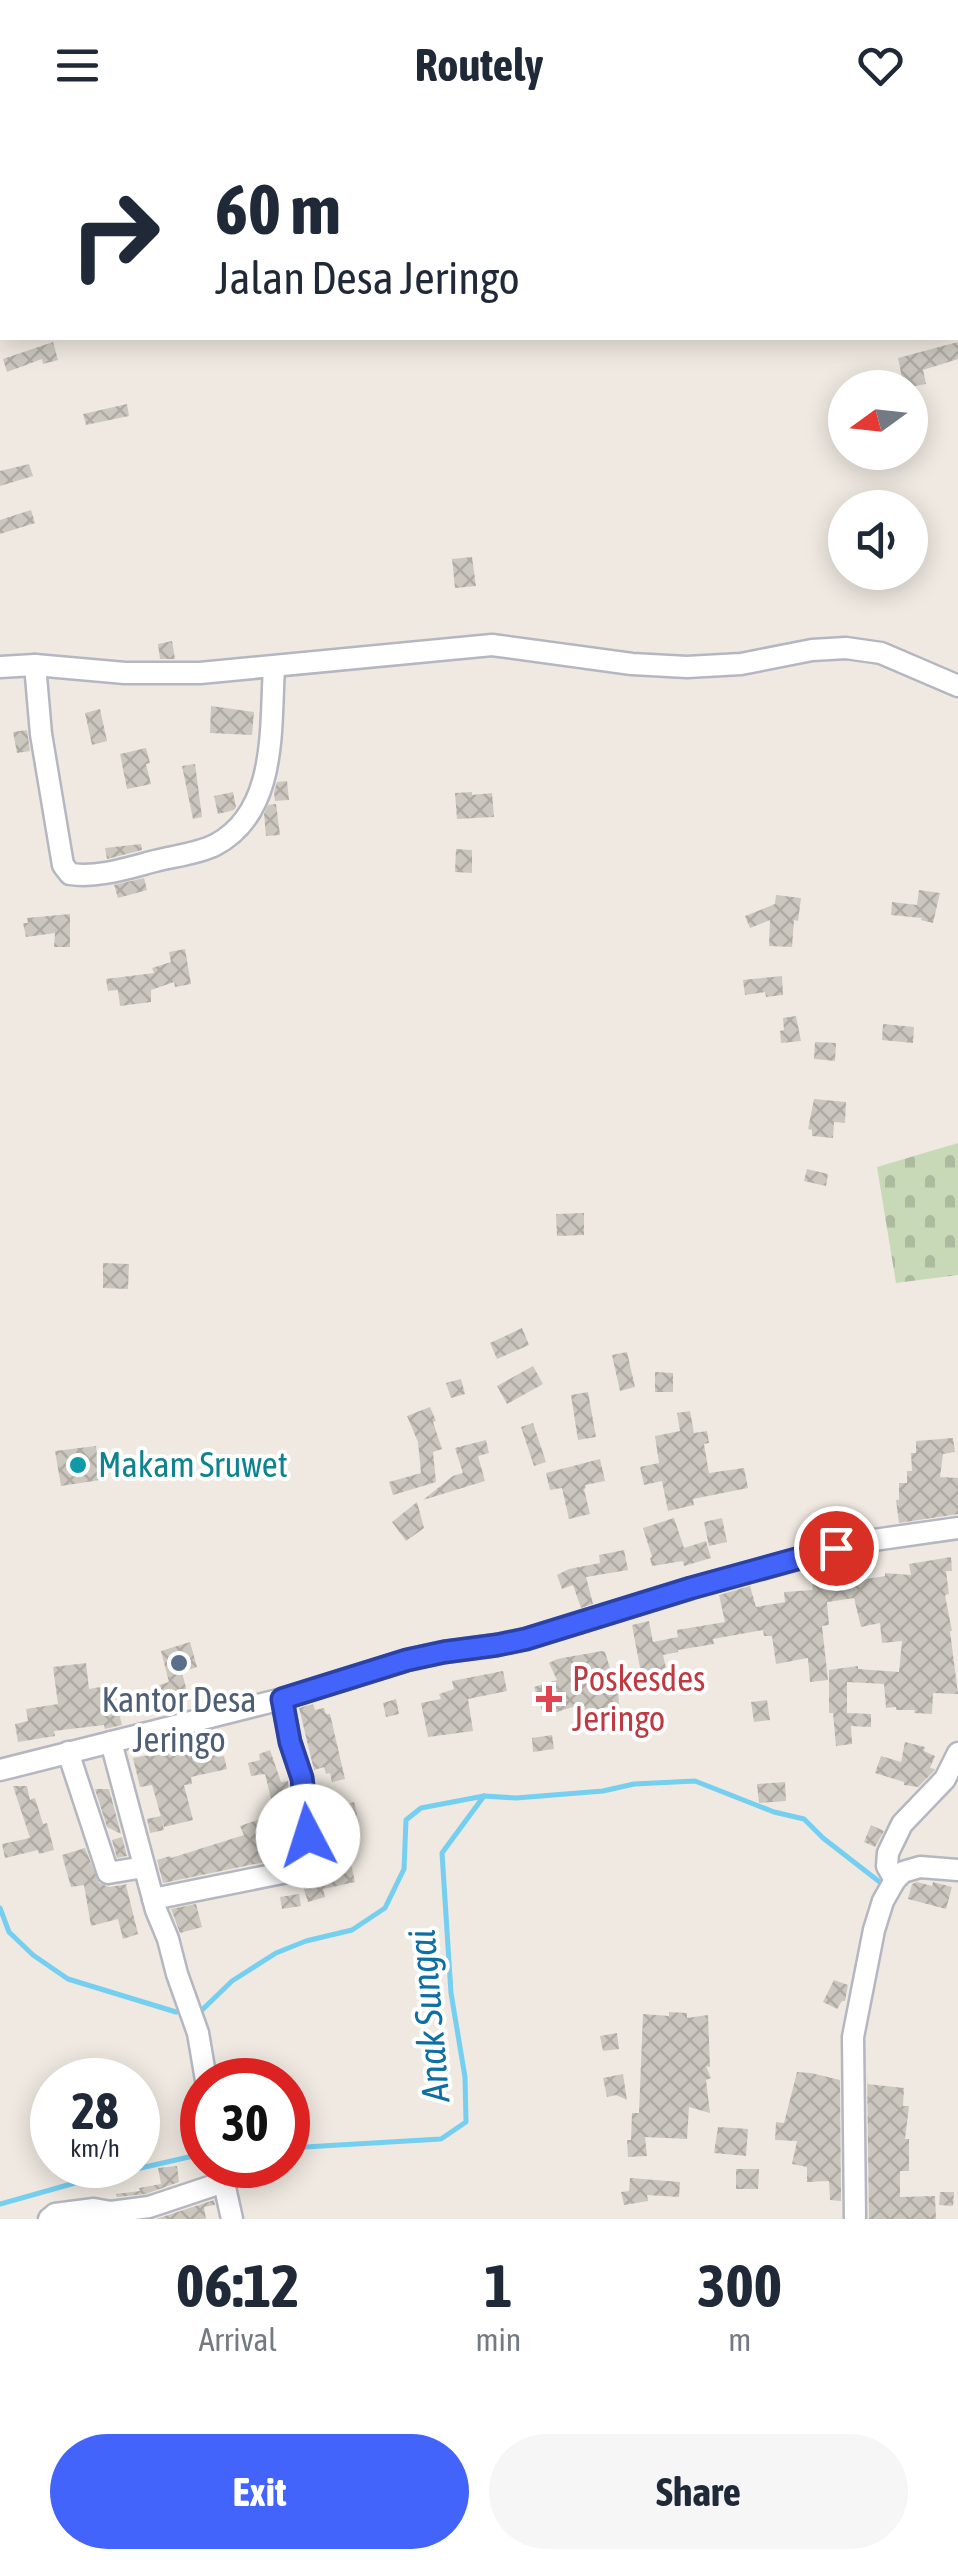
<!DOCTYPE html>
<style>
body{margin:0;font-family:"Asap Condensed",sans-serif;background:#f6f6f7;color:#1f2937;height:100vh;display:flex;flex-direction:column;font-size:38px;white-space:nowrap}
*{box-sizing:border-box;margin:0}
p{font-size:32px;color:#747a83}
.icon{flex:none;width:55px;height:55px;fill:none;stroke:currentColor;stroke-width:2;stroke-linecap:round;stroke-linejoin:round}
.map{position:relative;height:2089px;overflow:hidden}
.details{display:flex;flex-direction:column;background:#fff;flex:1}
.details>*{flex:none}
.hud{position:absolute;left:0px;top:0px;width:960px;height:210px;box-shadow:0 5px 25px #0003;background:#fff;color:#1f2937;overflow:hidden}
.needle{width:65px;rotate:255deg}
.tools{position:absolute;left:828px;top:240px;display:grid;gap:20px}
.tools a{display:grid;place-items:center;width:100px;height:100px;border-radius:50%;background:#fff;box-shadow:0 5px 25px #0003;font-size:50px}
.speed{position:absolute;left:30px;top:1928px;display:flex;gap:20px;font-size:50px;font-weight:700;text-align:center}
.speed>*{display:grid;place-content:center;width:130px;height:130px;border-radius:50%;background:#fff;box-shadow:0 5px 25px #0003;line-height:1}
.speed small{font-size:25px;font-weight:400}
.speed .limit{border:15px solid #d22;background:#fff;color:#111}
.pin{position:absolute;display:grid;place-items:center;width:85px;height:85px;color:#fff;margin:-42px;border:5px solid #fff;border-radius:50%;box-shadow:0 2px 10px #0007}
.me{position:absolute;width:110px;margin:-55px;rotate:355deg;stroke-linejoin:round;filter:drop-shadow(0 0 8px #0008)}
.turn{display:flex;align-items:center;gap:35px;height:210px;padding:0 50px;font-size:45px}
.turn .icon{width:130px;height:130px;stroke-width:2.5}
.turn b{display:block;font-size:70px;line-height:85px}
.eta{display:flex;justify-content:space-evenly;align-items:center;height:170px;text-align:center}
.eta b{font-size:60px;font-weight:700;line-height:70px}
.primary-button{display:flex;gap:20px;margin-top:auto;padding:20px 50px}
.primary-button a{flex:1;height:115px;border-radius:60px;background:#4264fb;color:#fff;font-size:40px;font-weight:700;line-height:115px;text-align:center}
.primary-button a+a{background:#f6f6f7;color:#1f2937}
header{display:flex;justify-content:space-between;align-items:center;height:130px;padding:0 50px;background:#fff;font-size:45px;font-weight:700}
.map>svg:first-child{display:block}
.cemetery{fill:url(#cemetery-stones)}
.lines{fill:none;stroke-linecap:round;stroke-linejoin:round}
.stream{stroke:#75cff0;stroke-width:5}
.building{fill:url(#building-cross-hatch)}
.street-casing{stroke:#b4b7c1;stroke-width:25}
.street{stroke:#fff;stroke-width:20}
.route-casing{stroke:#2b41a3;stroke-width:25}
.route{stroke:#4264fb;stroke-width:18}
.culture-dot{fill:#0f9aa8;stroke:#fff;stroke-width:4}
.service-dot{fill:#5c6f8a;stroke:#fff;stroke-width:4}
.health-dot{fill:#e0444e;stroke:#fff;stroke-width:4}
.labels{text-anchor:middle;stroke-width:8;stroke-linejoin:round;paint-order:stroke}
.culture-label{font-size:35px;fill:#0d838f;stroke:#fff;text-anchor:start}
.health-label{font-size:35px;fill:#be3a42;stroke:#fff;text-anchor:start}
.service-label{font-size:35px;fill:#4e5e75;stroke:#fff}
.water-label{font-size:38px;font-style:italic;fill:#0d6fa3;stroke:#fff}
</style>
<header><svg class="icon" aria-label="menu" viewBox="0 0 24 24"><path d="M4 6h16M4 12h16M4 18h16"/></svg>Routely<svg class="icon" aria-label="heart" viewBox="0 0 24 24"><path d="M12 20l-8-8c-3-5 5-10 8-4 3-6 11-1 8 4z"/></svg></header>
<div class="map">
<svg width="958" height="2089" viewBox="0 0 958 2089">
<defs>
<pattern id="cemetery-stones" width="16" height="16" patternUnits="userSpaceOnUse" patternTransform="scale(2.5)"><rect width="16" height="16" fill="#c8d9b8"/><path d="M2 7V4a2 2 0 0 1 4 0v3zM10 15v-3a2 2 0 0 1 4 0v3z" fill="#acbb9e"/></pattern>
<pattern id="building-cross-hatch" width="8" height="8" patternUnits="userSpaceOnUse" patternTransform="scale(2.5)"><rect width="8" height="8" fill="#cbc7bf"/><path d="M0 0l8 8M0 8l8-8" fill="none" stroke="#afaba4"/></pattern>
</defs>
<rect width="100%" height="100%" fill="#efe9e1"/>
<path class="cemetery" d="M958,1013V1145L896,1153L877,1037Z"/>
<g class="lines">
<g class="stream">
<path d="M0,1778L9,1802L33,1825L68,1849L176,1882L183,1881"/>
<path d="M198,1880H202L232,1851L276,1823L306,1811L352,1800L385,1778L404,1739L406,1690L421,1678L484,1666L516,1668L603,1661L634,1654L695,1651L774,1682L804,1689L823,1708L881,1753"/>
<path d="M288,2018L441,2009L466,1992L465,1947L451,1863L442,1723L484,1666"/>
<path d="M0,2074L75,2053L202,2024"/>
</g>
</g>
<g class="building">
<path d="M53,212L58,230L43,234L42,229L7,242L3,229Z"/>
<path d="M958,212V229L923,240L926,254L904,258L898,228Z"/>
<path d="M127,274L129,286L86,295L83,284Z"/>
<path d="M29,334L33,346L0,356V341Z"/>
<path d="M31,380L35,393L0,404V390Z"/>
<path d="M472,427L476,456L455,458L452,429Z"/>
<path d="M172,511L175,529H160L158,514Z"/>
<path d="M211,576L254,582L252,605L210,603Z"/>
<path d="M100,579L107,611L92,615L85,583Z"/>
<path d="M27,600L30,621L17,623L13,602Z"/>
<path d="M146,618L150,633L146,634L151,654L127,659L120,624Z"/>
<path d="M195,634L202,687L193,689L182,636Z"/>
<path d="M287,651L289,670L275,671L274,662L277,652Z"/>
<path d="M233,662L236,677L234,680L218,684L214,666Z"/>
<path d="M472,662V665L492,663L494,687L457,689L455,663Z"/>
<path d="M276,674L280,705L266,706L264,684L268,675Z"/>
<path d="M141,714L142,720L107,729L105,718Z"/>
<path d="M456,719L472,720V743L455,742Z"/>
<path d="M144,748L147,760L118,768L114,755Z"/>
<path d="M919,760L940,763L933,793L921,790L922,788L891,785L892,772L917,775Z"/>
<path d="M776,765L801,768L798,791L794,790L792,817L769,816L770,790L750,798L745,786L775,774Z"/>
<path d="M70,784V817H54L55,803L26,807L23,793H28L27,788Z"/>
<path d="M185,819L191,854L175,857L174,852L151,860V872L120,876L118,860L108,861L106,849L154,843L152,838L171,832L169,822Z"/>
<path d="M782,846L783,865L766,867L765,862L745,865L743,850Z"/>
<path d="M796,886L801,911L781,913L780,901L784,900L783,888Z"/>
<path d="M883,894L914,897L913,913L882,910Z"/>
<path d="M815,912L836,913L835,931L814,929Z"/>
<path d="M814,969L846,972L845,993L834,992L833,1008L812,1006V1000L808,999Z"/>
<path d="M807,1039L828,1044L826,1056L804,1051Z"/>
<path d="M584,1083V1105L557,1106L556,1084Z"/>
<path d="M103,1133L129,1134L128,1159L103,1158Z"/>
<path d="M522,1198L529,1215L497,1229L490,1213Z"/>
<path d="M627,1222L635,1257L620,1261L612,1225Z"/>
<path d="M533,1236L543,1254L507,1274L497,1256Z"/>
<path d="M655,1242L673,1243V1262H655Z"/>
<path d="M461,1249L465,1264L451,1268L446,1253Z"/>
<path d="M588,1262L596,1307L578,1310L571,1265Z"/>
<path d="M430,1277L436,1291L433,1292L442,1319L433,1322L436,1352L393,1365L389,1352L421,1343L418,1312L407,1286Z"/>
<path d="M690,1281L694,1303L707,1301L709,1313L704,1314L709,1343L744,1338L748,1358L693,1369L694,1375L668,1381L662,1351L644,1355L640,1337L659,1333L655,1306L680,1301L677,1283Z"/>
<path d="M533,1293L546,1332L534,1336L521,1297Z"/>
<path d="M953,1308L955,1322L943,1324L940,1347L958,1348V1384L899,1393L896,1370H899V1353H907V1341H912L911,1323H916V1311Z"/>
<path d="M486,1310L489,1323L478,1326L485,1351L423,1370L453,1346L463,1343L455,1318Z"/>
<path d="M96,1316L100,1350L61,1356L55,1321Z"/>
<path d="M600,1329L605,1351L585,1355L586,1358L584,1359L590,1384L569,1389L562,1358L550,1360L546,1343Z"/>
<path d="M417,1372L424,1398L406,1411L392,1392Z"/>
<path d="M845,1385L848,1399L832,1403L828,1389Z"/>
<path d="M674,1388L684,1418L706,1411L711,1428L684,1436L683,1431L652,1436L650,1428L652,1427L643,1398Z"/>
<path d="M722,1388L727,1412L709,1416L704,1392Z"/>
<path d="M624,1420L628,1440L586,1447L593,1474L581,1478L573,1455L562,1459L557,1445L569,1439L600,1433L599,1425Z"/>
<path d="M951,1427L952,1441H946L949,1464L945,1465L952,1501H950L958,1564L933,1563L932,1584L914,1583L915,1580H896V1577L886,1578L884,1554L847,1552V1583L871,1584V1597L851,1596L852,1614L836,1616L833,1583H829V1540L858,1536V1539L899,1542L902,1511L882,1513L880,1493L861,1497L854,1468L827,1472L829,1495L822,1496L828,1550L810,1552L808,1528L776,1534L772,1506H764L763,1500L713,1509L714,1514L678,1520V1522L663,1525L666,1538L662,1539L666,1556L647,1559L644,1542L641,1543L632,1495L649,1491L653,1512L678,1507L677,1500L725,1492L719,1465L750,1456L756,1477L785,1472L784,1462L813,1460L812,1454L854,1451L885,1446V1443L911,1445L909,1434Z"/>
<path d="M190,1512L197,1537L182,1542L188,1566L155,1574L152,1557L169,1552L161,1521Z"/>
<path d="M602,1521L605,1522L612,1545L617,1544L619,1574L578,1585L576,1576L544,1586L534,1557L557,1550L549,1533L557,1529Z"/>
<path d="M86,1533L89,1559L112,1555L122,1595L105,1599L104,1595L54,1601L55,1606L18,1612L15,1594L28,1591L26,1579L58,1574L53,1537Z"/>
<path d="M503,1541L507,1561L468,1569L473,1601L428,1607L421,1573L441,1569L439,1564L454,1559L452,1551Z"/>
<path d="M396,1569L399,1584L386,1587L383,1573Z"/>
<path d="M767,1570L770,1590L754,1592L751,1572Z"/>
<path d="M313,1574L315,1580L324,1578L326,1584H330L345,1649L332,1652L330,1643L326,1644L324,1637L314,1640L299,1578Z"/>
<path d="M213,1601L217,1627L224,1626L227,1639L191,1647L192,1654L184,1655L193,1690L164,1697L152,1655L140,1657L133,1628L177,1620L176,1617L192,1613L190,1606Z"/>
<path d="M552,1605L554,1619L533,1622L532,1608Z"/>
<path d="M905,1612L925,1617L924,1621L935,1626L930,1638L935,1639L934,1641L918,1657L904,1655V1652L875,1643L881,1626L901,1632Z"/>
<path d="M270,1620L281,1652L288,1651L289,1681L298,1725L163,1753L157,1730L170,1726L171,1728L244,1705L240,1696L275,1684L265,1644L251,1646L248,1633L260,1630L259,1624Z"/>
<path d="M785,1652L786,1671L759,1673L757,1654Z"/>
<path d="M13,1656H27L30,1670L35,1668L43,1694L47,1693L54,1720L39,1724L38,1720L5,1728L2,1714L30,1708Z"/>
<path d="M95,1659H109L121,1704L107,1697Z"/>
<path d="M354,1672L359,1693L347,1697L341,1676Z"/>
<path d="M161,1686L164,1700L150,1703L147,1689Z"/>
<path d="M871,1695L884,1701L875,1717L864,1712Z"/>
<path d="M122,1707L127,1726L117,1728L112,1710Z"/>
<path d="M85,1718L99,1753L109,1757L128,1754L126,1755L138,1804L123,1809L118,1789L91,1796L84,1755L71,1757L62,1725Z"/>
<path d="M349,1725L355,1752L323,1759L325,1767L308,1772L302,1753L321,1743L326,1736V1729Z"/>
<path d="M917,1752L932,1756L933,1752L952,1757L946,1779L908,1769L912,1754Z"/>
<path d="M299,1764L301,1776L282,1779L280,1767Z"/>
<path d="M196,1774L202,1797L180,1803L171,1779Z"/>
<path d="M834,1850L848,1855L845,1871H842L837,1879L823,1872Z"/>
<path d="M669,1882L687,1883V1888L708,1885L710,1937L706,1936L711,1948L706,1950L710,1983L689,1977L687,2009L645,2007L647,2026L628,2027L627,2010H631L632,1983H639L643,1884L669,1886Z"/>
<path d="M617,1903L619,1919L603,1921L600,1906Z"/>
<path d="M867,1938V1954L904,1958L903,1976H909L905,2009H909V2041H900V2067L935,2066L936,2089H869Z"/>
<path d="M797,1942L811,1943L840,1950L841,2071L830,2070L829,2051L807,2052V2037L792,2034L797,2011L775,2010L776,1992L784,1993Z"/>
<path d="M623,1944L627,1970L616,1965L607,1967L603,1948Z"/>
<path d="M718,1997L748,1999L746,2026L714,2023Z"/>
<path d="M177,2036L179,2052L146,2064L117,2067L116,2064L140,2061L139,2058L161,2054L158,2038Z"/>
<path d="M736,2039H759L758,2059H736Z"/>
<path d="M630,2048L680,2052L679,2067L647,2065L648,2071L624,2075L621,2062L629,2061Z"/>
<path d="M940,2062H954L953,2076L939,2075Z"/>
<path d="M214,2070L215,2075L204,2077L206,2089H156Z"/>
</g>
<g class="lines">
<g class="street-casing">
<g id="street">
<path d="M35,535L41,604L63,735L70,744C98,748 128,738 155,731C174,726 197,724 215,715C278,682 270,597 274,538"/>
<path d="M0,537L35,535L125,543H200L492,515L632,534L687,537L741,534L812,520L846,518L881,523L958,556"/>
<path d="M111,1612L156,1780L168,1809L177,1844L198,1903L206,1950"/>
<path d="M68,1622L108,1743L144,1737"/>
<path d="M0,1640L282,1569L407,1530L444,1522L497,1515L526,1509L691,1458L860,1412L958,1398"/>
<path d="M895,1750L887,1736L888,1723L902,1694L945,1649L958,1623"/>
<path d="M153,1769L302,1739L313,1732L302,1678L304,1665L302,1648L290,1612L282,1569"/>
<path d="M220,2035L232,2089"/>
<path d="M49,2089L55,2084L94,2079L111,2082L149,2077L224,2052"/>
<path d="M855,2089L853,1907L874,1800L883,1771L895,1750L903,1742L920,1737L958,1740"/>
</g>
</g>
<use href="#street" class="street"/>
</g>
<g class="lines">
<g class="route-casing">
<path id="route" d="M308,1706L302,1678L304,1665L302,1648L290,1612L282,1569L407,1530L444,1522L497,1515L526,1509L691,1458L836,1418"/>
</g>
<use href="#route" class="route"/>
</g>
<circle class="culture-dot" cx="78" cy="1335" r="10"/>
<circle class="service-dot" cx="179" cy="1533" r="10"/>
<path class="health-dot" d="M544 1554h10v10h10v10h-10v10h-10v-10h-10v-10h10z"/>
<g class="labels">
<g class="culture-label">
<text x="98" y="1347">Makam Sruwet</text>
</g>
<g class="health-label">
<text x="572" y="1561">Poskesdes<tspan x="572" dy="40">Jeringo</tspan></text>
</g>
<g class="service-label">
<text x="179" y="1582">Kantor Desa<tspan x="179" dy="40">Jeringo</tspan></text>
</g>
<g class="water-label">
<text transform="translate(429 1886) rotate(-95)" y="13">Anak Sungai</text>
</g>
</g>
</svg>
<div class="tools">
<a><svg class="needle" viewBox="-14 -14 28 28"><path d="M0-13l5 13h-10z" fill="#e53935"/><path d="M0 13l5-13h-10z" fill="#747a83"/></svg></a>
<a><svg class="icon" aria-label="sound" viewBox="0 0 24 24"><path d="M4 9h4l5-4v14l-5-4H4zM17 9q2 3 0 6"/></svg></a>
</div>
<div class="speed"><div>28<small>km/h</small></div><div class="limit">30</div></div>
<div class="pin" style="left:836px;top:1418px;background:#d93025"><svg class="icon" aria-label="arrive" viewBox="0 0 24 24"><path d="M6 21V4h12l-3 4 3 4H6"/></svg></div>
<svg class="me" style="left:308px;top:1706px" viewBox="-20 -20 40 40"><circle r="19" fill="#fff"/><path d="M0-13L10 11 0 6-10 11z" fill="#4264fb"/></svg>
<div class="hud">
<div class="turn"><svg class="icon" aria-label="right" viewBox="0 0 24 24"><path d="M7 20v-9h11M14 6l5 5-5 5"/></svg><div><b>60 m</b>Jalan Desa Jeringo</div></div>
</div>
</div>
<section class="details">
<div class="eta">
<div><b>06:12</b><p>Arrival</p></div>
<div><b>1</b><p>min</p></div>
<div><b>300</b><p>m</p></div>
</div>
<div class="primary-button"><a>Exit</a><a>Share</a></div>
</section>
